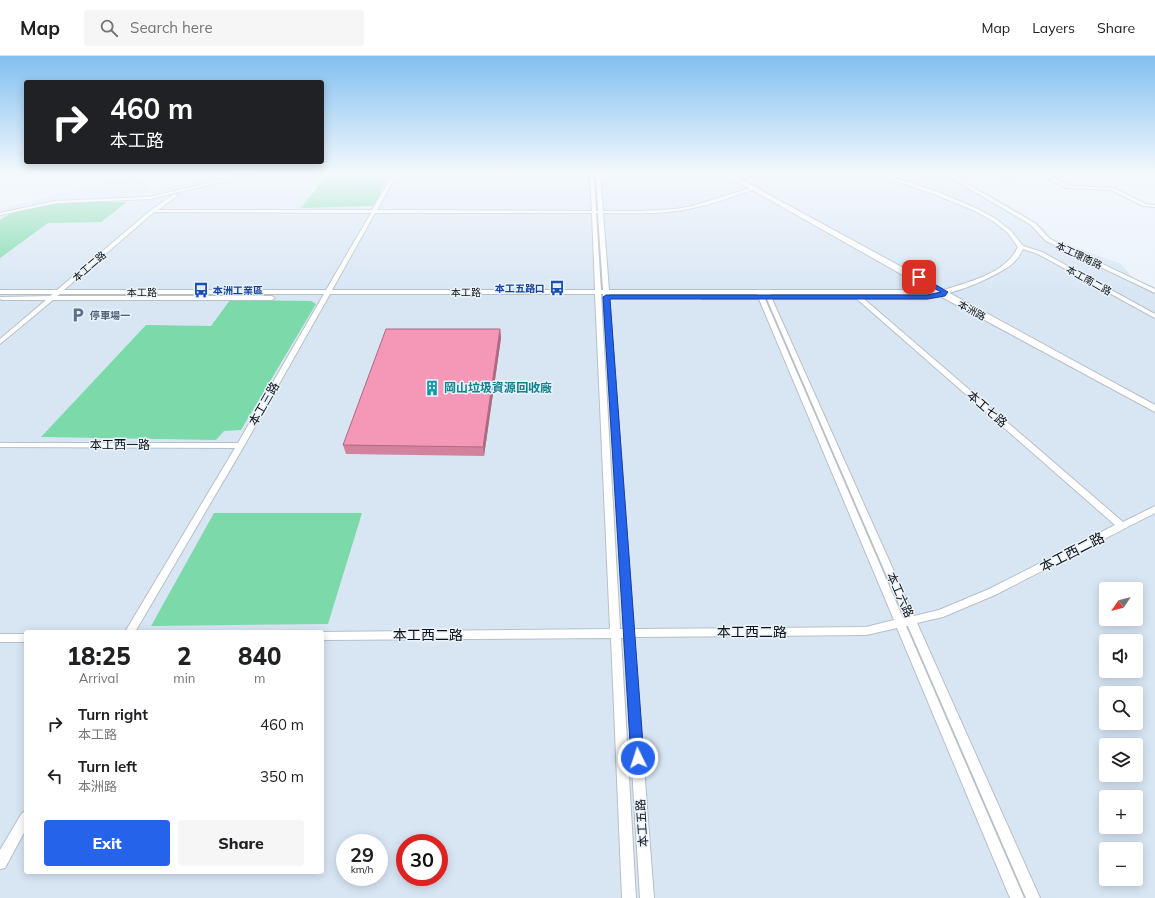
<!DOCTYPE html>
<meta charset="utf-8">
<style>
body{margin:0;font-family:Mulish,"Noto Sans TC",sans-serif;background:#f6f6f6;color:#202124;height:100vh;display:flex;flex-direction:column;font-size:15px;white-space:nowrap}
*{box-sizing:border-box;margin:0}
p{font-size:13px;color:#757577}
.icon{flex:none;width:22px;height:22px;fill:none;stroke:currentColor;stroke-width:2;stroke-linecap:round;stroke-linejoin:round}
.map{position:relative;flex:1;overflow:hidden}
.details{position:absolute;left:24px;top:574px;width:300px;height:244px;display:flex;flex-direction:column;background:#fff;border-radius:4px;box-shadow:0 2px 10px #0003}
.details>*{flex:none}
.top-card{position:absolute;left:24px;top:24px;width:300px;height:84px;border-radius:4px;box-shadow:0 2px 10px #0003;background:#202124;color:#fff;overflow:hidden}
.needle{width:26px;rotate:235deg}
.tools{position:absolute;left:1099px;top:526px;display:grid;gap:8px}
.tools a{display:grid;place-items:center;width:44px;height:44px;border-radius:4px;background:#fff;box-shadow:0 2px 10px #0003;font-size:20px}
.speed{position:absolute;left:336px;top:778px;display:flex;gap:8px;font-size:20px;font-weight:700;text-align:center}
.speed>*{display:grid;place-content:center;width:52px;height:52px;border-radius:50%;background:#fff;box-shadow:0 2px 10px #0003;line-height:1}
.speed small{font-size:10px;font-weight:400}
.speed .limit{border:6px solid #d22;background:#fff;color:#111}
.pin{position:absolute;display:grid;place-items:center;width:34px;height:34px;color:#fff;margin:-17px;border-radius:8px;box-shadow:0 2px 6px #0006}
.me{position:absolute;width:44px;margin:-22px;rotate:356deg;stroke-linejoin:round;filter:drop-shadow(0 0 3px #0008)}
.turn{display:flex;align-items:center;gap:14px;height:84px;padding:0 20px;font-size:18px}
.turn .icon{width:52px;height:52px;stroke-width:2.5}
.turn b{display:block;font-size:28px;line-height:34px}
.eta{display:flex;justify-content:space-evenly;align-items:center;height:68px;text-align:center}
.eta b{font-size:24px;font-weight:800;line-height:28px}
.button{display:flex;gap:8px;margin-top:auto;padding:8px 20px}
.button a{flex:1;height:46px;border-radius:4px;background:#2563eb;color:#fff;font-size:16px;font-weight:800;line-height:46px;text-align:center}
.button a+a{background:#f6f6f6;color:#202124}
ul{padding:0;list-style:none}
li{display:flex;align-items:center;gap:12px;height:52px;padding:0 20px}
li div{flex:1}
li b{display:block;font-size:15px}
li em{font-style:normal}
header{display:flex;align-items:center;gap:24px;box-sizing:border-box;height:56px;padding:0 20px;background:#fff;border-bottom:1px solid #e0e0e0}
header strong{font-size:19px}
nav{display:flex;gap:22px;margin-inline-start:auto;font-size:14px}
.search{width:280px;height:36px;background:#f6f6f6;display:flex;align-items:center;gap:10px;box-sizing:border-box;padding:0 14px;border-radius:4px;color:#757577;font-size:15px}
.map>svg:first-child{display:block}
.built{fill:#d8e6f4;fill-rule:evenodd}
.green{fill:#7cdaaa}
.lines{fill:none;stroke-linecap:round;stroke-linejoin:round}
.minor-casing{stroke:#b7bfc7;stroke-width:2}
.secondary-casing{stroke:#b7bfc7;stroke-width:2}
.primary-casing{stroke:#b7bfc7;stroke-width:2}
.minor{fill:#fff;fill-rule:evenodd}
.secondary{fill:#fff;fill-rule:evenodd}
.primary{fill:#fff;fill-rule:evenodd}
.wall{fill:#d3829d}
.shaded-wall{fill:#ac6a80}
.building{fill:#f597b7;stroke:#ac6a80}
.route{fill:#2563eb;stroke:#184099}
.labels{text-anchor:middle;stroke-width:3;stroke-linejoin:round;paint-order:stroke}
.far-street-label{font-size:10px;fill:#0f1114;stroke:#e9f2fa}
.far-transit-label{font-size:10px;font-weight:bold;fill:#164399;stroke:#e9f2fa;text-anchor:end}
.far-service-label{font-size:10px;font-weight:bold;fill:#4e5e75;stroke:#e9f2fa;text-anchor:start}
.culture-label{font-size:12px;font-weight:bold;fill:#0d838f;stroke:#e9f2fa;text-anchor:start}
.street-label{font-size:12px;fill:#0f1114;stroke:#e9f2fa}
.near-street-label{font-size:14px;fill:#0f1114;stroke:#e9f2fa}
</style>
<header>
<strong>Map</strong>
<div class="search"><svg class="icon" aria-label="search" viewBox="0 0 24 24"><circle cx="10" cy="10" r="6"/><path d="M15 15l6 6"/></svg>Search here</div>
<nav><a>Map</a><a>Layers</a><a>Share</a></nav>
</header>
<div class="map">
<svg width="1155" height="842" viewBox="0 0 1155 842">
<rect width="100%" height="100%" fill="#e9f2fa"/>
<path class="built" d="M136,118L151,135L226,118H953L1021,156L1045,173L1052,183L1121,208L1132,221L1155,232V842H0V153ZM1106,533H1136V563H1106ZM26,576H322V816H26ZM1106,585H1136V615H1106ZM1106,637H1136V667H1106ZM1106,689H1136V719H1106ZM1106,741H1136V771H1106ZM345,787H379V821H345ZM405,787H439V821H405ZM1106,793H1136V823H1106Z"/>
<g class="green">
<path d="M324,123L386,124L374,150L301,152Z"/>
<path d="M127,146L101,166L48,167L0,202V164C35,141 86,146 127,146Z"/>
<path d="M230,244L311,245L316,248L241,374L224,375L216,384L41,381L146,269L211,270Z"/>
<path d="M214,457H362L328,568L151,570Z"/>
</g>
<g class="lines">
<g class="minor-casing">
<g id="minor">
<path d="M246,118H253L150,143L56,147L0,159V157L56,145L150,141Z"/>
<path d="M393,118H397L377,154L592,155L590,118H594L596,155H598L596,118H600L603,155H642L676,153L692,150L758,130V132C736,139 714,148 693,152C663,159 633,157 603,157L609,234H944C971,225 1005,218 1018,191L1008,177L993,165L975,155L934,138L876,118H882L938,136L978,153L996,163L1011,175L1023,190L1042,196L1155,258V262L1153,261L1038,198L1023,193C1020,199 1017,204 1012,208C999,219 956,238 940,238L941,239L940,240L927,243H864L1123,466L1155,450V457L995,539L943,561L917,567L1040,842H1026L908,570H906L1024,842H1010L897,572L866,579L634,581L654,842H640L624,582H621L636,842H622L611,582L322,584V576H321H322L610,573L595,238H330L244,390L135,576H125L235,392L0,391V387H238L324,238H60L57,240H272L275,242L272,244H53L0,288V283L46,244H2L0,243V241L50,240L53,238H0V234H57L151,154L174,138L178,139L158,154H372ZM154,156L371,157L326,234H64ZM375,157H592L595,234H332ZM596,157H598L603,234H601ZM601,238H603L624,573H620ZM609,238H757L758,239H702L699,241L702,243H759L894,564L866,571L634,573ZM770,238H936L927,239H771ZM765,243H767L905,562H903ZM772,243H857L1115,469L989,533L939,554L914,560Z"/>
<path d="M945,118H950L1035,167L1050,183L1155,233V237L1046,185L1031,169Z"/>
<path d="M990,118C997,118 1004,122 1011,122L1009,118H1013L1016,123L1006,124Z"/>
<path d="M1040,118H1045L1070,130L1114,132L1146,148L1155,149V151L1143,150L1111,134L1067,132Z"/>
<path d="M1152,118H1155V119H1153Z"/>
<rect x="0" y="578" width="26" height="8"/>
<path d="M26,755V773L5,812L0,813V794L22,757Z"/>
</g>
</g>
<g class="secondary-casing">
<path id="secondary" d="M724,118H731L1155,349V356L940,240Z"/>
</g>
<g class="primary-casing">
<path id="primary" d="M2,118H10L0,123V119Z"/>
</g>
<use href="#minor" class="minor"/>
<use href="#secondary" class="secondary"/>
<use href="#primary" class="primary"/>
</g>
<path class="wall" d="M500,273L501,282L484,400L346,398L343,389Z"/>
<path class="shaded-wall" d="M500,273L501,282L484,400L483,391Z"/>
<path class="building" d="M386,273H500L483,391L343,389Z"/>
<linearGradient id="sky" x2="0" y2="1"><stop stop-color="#81c0f0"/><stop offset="0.5" stop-color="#f5f9fd"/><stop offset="1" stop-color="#f5f9fd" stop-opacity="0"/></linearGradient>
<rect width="1155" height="236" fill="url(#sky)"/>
<path class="route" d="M919,219L948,236L945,240L927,243H610L644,702L642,706L638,708L633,706L631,702L603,241L606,239H927L941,236L917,223V220Z"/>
<defs>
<g id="bus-bare" transform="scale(1.2)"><path d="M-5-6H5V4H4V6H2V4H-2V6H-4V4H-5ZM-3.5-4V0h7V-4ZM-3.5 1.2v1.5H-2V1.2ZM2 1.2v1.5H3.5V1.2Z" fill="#1a4fb4" stroke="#e9f2fa" stroke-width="2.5" paint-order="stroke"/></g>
<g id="parking-bare" transform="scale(1.2)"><path d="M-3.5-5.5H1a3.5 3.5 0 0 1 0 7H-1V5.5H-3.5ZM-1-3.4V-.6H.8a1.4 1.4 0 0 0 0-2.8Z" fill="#5c6f8a" stroke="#e9f2fa" stroke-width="2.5" paint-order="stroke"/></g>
<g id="building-bare" transform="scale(1.2)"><path d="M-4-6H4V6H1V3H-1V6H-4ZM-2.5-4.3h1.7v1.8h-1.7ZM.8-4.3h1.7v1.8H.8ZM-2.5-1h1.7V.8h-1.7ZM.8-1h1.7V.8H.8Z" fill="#0f9aa8" stroke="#e9f2fa" stroke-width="2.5" paint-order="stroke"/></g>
</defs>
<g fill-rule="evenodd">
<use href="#bus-bare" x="557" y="232"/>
<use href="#bus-bare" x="201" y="234"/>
<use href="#parking-bare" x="78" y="259"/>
<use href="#building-bare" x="432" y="332"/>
</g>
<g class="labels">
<g class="far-street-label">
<text transform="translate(1079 199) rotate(25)" y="4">本工環南路</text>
<text transform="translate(89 210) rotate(-41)" y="4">本工二路</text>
<text transform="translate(1089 224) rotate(29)" y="4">本工南二路</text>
<text x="142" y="240">本工路</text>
<text x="466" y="240">本工路</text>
<text transform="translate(972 254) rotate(28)" y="4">本洲路</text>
</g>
<g class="far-transit-label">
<text x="545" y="236">本工五路口</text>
<text x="213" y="238" text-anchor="start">本洲工業區</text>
</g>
<g class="far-service-label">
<text x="90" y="263">停車場一</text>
</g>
<g class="culture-label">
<text x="444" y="336">岡山垃圾資源回收廠</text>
</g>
<g class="street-label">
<text transform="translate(264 348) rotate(-60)" y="4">本工三路</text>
<text transform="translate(987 353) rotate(41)" y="4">本工七路</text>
<text x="120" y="393">本工西一路</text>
<text transform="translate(900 539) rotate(66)" y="4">本工六路</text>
<text transform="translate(642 767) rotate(-94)" y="4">本工五路</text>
</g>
<g class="near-street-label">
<text transform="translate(1072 496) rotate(-27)" y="5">本工西二路</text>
<text x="752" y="581">本工西二路</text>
<text x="428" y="584">本工西二路</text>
</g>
</g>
</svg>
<div class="tools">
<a><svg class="needle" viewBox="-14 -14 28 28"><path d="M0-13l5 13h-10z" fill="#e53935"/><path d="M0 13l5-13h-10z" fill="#757577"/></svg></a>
<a><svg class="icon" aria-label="sound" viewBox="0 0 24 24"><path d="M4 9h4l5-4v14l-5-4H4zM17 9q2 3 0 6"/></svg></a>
<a><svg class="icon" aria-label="search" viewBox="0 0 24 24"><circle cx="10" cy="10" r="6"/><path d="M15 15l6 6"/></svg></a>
<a><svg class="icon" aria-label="layers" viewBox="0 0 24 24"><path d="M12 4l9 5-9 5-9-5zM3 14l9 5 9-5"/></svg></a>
<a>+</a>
<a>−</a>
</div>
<div class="speed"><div>29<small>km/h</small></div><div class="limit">30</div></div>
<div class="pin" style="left:919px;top:221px;background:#d93025"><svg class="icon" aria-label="arrive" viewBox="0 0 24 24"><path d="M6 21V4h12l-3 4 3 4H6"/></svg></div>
<svg class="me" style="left:638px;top:702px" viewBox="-20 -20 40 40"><circle r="17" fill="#2563eb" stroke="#fff" stroke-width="3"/><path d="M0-11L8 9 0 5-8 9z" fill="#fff"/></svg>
<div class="top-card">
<div class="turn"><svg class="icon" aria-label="right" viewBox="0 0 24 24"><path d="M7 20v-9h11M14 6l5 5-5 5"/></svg><div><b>460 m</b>本工路</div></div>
</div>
<section class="details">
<div class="eta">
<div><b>18:25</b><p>Arrival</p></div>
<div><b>2</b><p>min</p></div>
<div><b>840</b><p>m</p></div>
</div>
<ul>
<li><svg class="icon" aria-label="right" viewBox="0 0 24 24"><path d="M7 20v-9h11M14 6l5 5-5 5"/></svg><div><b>Turn right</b><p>本工路</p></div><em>460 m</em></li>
<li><svg class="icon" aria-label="left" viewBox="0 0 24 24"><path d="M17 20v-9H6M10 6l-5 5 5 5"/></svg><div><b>Turn left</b><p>本洲路</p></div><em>350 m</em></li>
</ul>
<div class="button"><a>Exit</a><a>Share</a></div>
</section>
</div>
